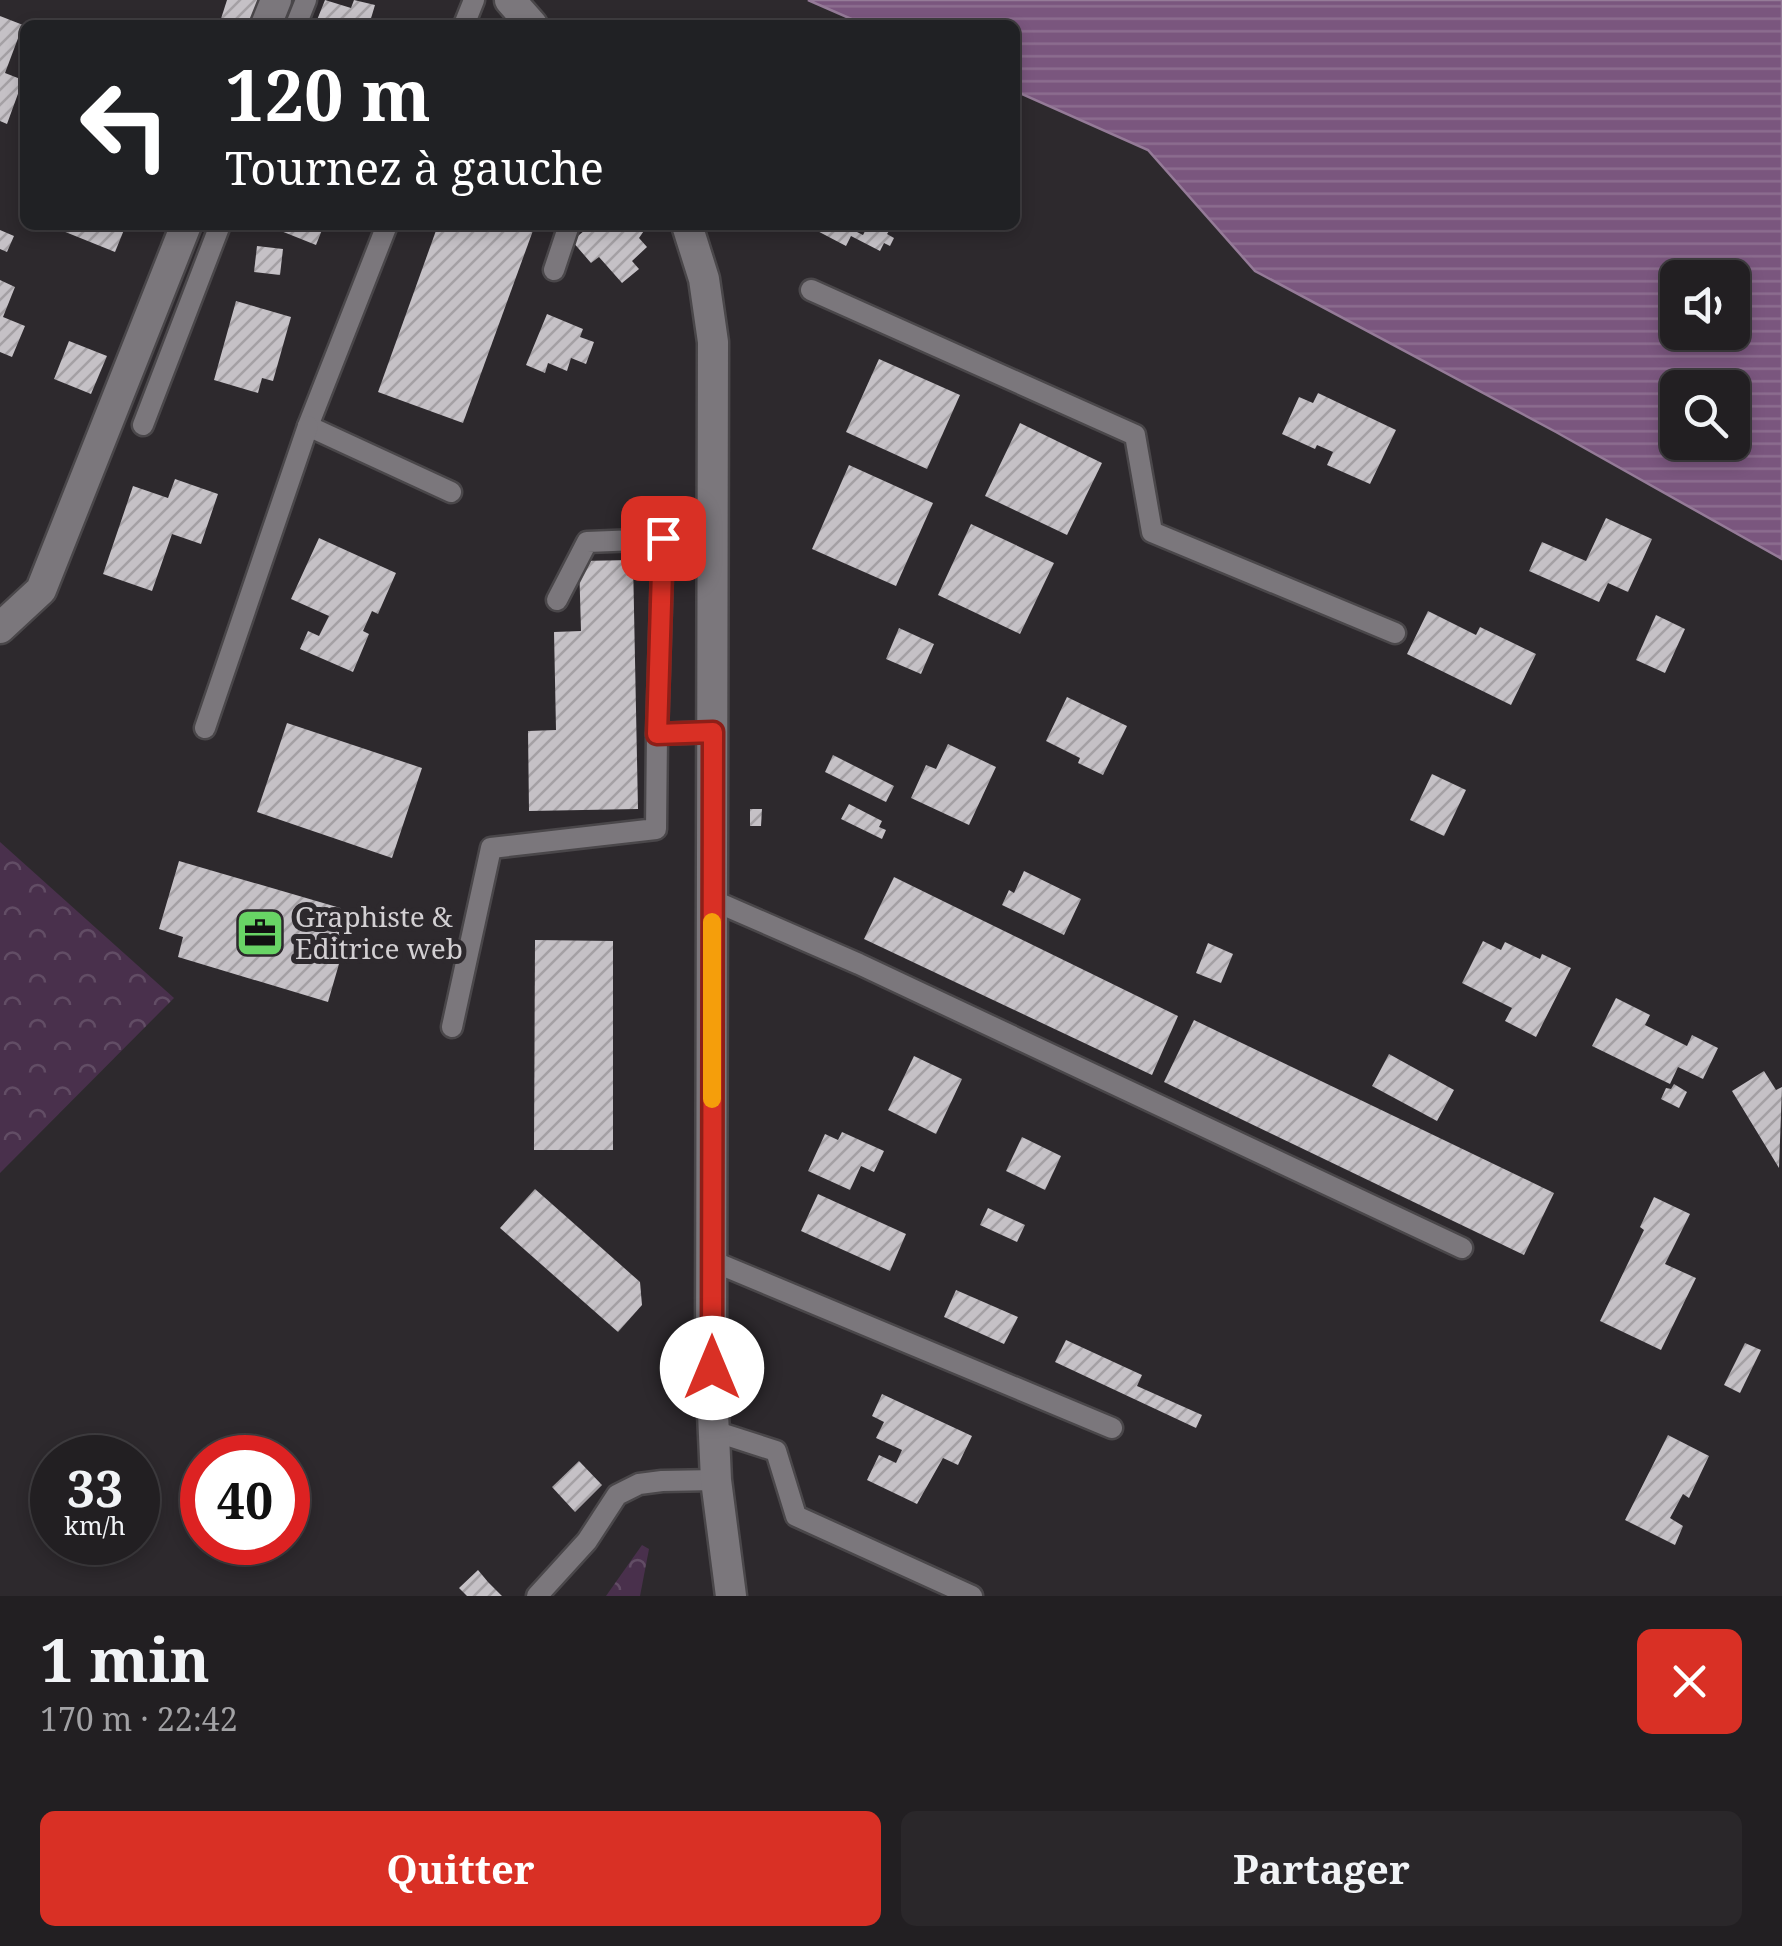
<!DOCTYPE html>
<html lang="fr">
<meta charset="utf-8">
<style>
body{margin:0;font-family:"Noto Serif",serif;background:#2a272a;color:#f1f3f6;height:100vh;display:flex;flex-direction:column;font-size:38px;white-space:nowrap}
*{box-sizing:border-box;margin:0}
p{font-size:32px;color:#a2a2a5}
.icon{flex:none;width:55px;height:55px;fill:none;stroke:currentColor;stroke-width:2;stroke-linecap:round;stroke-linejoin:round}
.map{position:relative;height:1596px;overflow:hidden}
.side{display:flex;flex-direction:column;background:#221f22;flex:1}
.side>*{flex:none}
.guide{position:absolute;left:20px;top:20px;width:1000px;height:210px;border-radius:15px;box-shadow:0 5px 15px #0003,0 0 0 2px #3f3d40;background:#202124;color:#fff;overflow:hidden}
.buttons{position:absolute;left:1660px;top:260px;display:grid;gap:20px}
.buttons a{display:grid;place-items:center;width:90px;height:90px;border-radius:15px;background:#221f22;box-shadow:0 5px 15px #0003,0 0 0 2px #3f3d40;font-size:50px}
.speed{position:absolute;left:30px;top:1435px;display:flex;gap:20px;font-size:50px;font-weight:700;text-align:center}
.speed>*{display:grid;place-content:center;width:130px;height:130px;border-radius:50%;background:#221f22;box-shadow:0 5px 15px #0003,0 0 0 2px #3f3d40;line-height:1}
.speed small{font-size:25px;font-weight:400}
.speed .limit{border:15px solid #d22;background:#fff;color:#111}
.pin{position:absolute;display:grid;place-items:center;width:85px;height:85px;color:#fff;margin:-42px;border-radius:20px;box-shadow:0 5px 15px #0006}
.me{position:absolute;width:110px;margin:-55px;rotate:0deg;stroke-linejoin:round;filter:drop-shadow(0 0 8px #0008)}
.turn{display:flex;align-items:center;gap:35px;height:210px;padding:0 40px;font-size:45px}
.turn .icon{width:130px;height:130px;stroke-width:2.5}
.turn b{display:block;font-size:70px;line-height:85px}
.round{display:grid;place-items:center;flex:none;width:105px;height:105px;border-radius:15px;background:#2a272a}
.summary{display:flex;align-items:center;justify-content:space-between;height:170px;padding:0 40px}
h1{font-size:60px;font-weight:700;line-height:75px}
.cta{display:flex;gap:20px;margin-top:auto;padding:20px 40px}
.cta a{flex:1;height:115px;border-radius:15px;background:#d93025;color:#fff;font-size:40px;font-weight:700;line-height:115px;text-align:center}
.cta a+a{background:#2a272a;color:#f1f3f6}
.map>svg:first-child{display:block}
.park{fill:url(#park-crowns)}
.water{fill:url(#water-rules);stroke:#957b98;stroke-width:2.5;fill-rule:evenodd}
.building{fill:url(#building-hatch)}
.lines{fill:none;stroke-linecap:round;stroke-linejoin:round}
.service-casing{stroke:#4a474a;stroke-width:25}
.minor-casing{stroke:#4a474a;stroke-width:35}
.tertiary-casing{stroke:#4a474a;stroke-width:35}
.service{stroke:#7b777c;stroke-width:20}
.minor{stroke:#7b777c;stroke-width:30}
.tertiary{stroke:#7b777c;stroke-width:30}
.route-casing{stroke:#8d1f18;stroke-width:25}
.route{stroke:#d93025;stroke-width:18}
.slow{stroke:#f59e0b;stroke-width:18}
.labels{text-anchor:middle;stroke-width:10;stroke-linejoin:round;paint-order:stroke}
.poi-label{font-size:28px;fill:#d3d0d3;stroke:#2d292d;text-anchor:start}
</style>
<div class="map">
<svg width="1782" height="1596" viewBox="0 0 1782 1596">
<defs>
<pattern id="park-crowns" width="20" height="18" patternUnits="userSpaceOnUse" patternTransform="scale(2.5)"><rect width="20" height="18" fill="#49304c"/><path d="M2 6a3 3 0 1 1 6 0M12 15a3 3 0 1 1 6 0" fill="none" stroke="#624d65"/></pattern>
<pattern id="water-rules" width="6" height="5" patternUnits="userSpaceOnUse" patternTransform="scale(2.5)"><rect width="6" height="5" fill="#7a567e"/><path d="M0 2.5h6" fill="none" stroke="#8c6d8f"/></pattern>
<pattern id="building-hatch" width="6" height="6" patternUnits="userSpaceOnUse" patternTransform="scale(2.5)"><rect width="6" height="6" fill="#c5c1c6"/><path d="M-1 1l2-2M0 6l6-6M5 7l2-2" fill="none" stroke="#a4a0a4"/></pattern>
</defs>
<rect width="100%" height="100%" fill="#2d292d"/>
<g class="park">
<path d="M0,842L174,998L0,1173Z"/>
<path d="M642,1545L649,1549L640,1596H606Z"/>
</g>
<path class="water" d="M808,0H1782V559L1556,432L1255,271L1148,150L1015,91V25H865ZM1678,278H1732V332H1678ZM1678,388H1732V442H1678Z"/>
<g class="building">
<path d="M227,0H258L251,25H219Z"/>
<path d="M325,0L351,8L354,0L375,5L369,25H315Z"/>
<path d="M0,16L23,25L5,73L23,80L7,124L0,121Z"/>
<path d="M48,225H126L115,252Z"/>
<path d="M266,225H324L316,245Z"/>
<path d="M438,225H535L463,423L378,392Z"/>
<path d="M591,225H648L639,238L647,247L632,261L639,269L622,283L599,257L591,263L572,241Z"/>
<path d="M806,225H843L863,235L868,225H886L891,228L887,234L894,238L890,246L884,243L880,251L851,236L846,246Z"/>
<path d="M0,230L14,236L7,252L0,249Z"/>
<path d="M257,246L283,249L280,275L254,272Z"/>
<path d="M0,280L15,287L3,317L25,326L12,357L0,352Z"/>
<path d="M236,301L291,317L273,381L262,378L258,393L214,380Z"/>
<path d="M547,314L583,329L580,337L594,342L586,364L571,358L567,371L548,363L545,373L526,365Z"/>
<path d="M69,341L107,356L91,394L54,379Z"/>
<path d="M879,359L960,395L927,469L846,432Z"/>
<path d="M1318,393L1396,430L1370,484L1327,465L1333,452L1317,445L1315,449L1282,434L1299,397L1313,403Z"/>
<path d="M1020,423L1102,463L1067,535L985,496Z"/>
<path d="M849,465L933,503L896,586L812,549Z"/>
<path d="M175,479L218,494L201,544L172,534L152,591L103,574L133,486L168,498Z"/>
<path d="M1606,518L1652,539L1628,592L1608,583L1599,602L1529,571L1542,542L1586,561Z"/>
<path d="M971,524L1054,563L1020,634L938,595Z"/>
<path d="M319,538L396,573L378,614L372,611L363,631L369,634L353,672L300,649L308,631L319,636L329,616L291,599Z"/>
<path d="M633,560L638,809L529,811L528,731L556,730L554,632L581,631L579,561Z"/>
<path d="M1428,611L1476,635L1480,627L1536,654L1511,705L1407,654Z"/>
<path d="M1656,615L1685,629L1665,673L1636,660Z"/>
<path d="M899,628L934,644L921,674L886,659Z"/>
<path d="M1067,697L1127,726L1103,775L1078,763L1080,758L1046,741Z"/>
<path d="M287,723L422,768L392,858L257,812Z"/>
<path d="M948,744L996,767L969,825L911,798L926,765L936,769Z"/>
<path d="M833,755L894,786L886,802L825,772Z"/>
<path d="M1432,774L1466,790L1444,836L1410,820Z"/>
<path d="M849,804L882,821L879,827L886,830L882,839L841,819Z"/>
<path d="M750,809H762L761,826H750Z"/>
<path d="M179,861L354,912L328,1002L178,957L183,937L159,929Z"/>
<path d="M1024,871L1081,899L1064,935L1002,905L1009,890L1014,893Z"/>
<path d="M894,877L1178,1016L1152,1075L864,939Z"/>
<path d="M535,940L613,941V1150H534Z"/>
<path d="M1483,941L1501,950L1505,942L1540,959L1542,954L1571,968L1536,1037L1505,1021L1512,1008L1462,983Z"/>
<path d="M1208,943L1233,954L1221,983L1196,973Z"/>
<path d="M1616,998L1650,1015L1645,1025L1687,1046L1692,1035L1718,1048L1703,1079L1678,1067L1670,1084L1592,1046Z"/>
<path d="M1194,1020L1554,1193L1524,1255L1164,1082Z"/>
<path d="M1389,1054L1454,1090L1437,1121L1372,1086Z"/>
<path d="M914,1056L962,1079L936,1134L888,1110Z"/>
<path d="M1764,1071L1776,1090L1782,1087L1779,1168L1732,1091Z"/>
<path d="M1674,1084L1687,1092L1679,1108L1661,1099L1666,1088L1671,1089Z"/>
<path d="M842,1132L884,1151L874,1172L861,1166L850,1190L808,1171L825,1134L838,1140Z"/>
<path d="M1022,1137L1061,1156L1045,1190L1006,1171Z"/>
<path d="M535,1189L640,1282L642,1305L618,1332L500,1228Z"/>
<path d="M818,1194L906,1234L890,1271L801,1231Z"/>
<path d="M1654,1197L1690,1214L1665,1264L1696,1278L1661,1350L1600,1321L1644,1230L1640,1227Z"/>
<path d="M988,1208L1025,1225L1017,1242L980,1225Z"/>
<path d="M956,1290L1018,1317L1004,1344L944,1317Z"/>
<path d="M1066,1340L1142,1375L1137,1386L1202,1415L1196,1428L1055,1362Z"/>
<path d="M1745,1343L1761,1350L1740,1393L1724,1385Z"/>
<path d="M882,1394L972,1436L958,1465L943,1458L917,1504L867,1480L879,1455L896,1463L902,1450L876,1438L884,1422L872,1416Z"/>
<path d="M1668,1435L1709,1456L1689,1498L1683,1494L1670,1518L1683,1526L1675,1545L1625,1520Z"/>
<path d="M579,1461L602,1485L575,1512L552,1487Z"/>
<path d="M478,1570L488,1582L502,1596H467L459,1588Z"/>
</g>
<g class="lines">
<g class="service-casing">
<g id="service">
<path d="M296,25L306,0"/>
<path d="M464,25L474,0"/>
<path d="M387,225L308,426L451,492"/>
<path d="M554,270L569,225"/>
<path d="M811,290L1135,435L1152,532L1395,633"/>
<path d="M143,425L220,225"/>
<path d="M557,600L587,542L663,539L657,734"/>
<path d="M205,728L308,426"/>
<path d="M712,900L859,964L1462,1248"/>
<path d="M452,1027L491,848L656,829L657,734L713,732"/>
<path d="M712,1261L1112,1428"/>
<path d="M714,1431L776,1451L796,1516L972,1596"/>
<path d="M537,1596L587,1541L617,1495L639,1484L662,1481L716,1480"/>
</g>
</g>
<g class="minor-casing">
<g id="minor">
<path d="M266,25L276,0"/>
<path d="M0,628L41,590L186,225"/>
</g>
</g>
<g class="tertiary-casing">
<g id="tertiary">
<path d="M510,0L532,25"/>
<path d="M687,225L704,279L713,342L711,1368L716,1480L731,1596"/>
</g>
</g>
<use href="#service" class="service"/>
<use href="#minor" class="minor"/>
<use href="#tertiary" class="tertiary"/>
</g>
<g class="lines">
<g class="route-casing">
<path id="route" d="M663,538L657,734L713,732L712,1368"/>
</g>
<use href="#route" class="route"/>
<path class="slow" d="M712,1099V922"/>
</g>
<defs>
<g id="office-square" transform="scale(2.5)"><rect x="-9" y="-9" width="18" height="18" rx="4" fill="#68d465" stroke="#2d292d"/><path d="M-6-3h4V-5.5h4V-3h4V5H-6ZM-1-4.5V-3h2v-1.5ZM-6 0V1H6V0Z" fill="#111"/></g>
</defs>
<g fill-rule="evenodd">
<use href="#office-square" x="260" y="933"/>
</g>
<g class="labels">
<g class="poi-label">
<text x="295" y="927">Graphiste &amp;<tspan x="295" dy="32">Editrice web</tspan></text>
</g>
</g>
</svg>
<div class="buttons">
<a><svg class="icon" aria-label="sound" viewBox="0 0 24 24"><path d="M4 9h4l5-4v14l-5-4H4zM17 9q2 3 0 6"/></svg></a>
<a><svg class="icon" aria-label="search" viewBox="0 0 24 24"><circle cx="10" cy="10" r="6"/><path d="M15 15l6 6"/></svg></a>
</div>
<div class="speed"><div>33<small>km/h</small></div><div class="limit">40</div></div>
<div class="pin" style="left:663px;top:538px;background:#d93025"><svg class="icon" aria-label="arrive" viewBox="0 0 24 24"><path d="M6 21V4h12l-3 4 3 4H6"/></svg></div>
<svg class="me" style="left:712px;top:1368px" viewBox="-20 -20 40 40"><circle r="19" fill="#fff"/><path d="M0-13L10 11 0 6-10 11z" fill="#d93025"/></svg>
<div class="guide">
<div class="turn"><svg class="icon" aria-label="left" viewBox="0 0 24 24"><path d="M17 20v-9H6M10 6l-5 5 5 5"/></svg><div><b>120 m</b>Tournez à gauche</div></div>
</div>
</div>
<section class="side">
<div class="summary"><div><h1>1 min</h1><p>170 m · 22:42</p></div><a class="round" style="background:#d93025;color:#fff"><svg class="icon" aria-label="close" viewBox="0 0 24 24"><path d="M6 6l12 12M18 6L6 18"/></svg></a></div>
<div class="cta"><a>Quitter</a><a>Partager</a></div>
</section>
